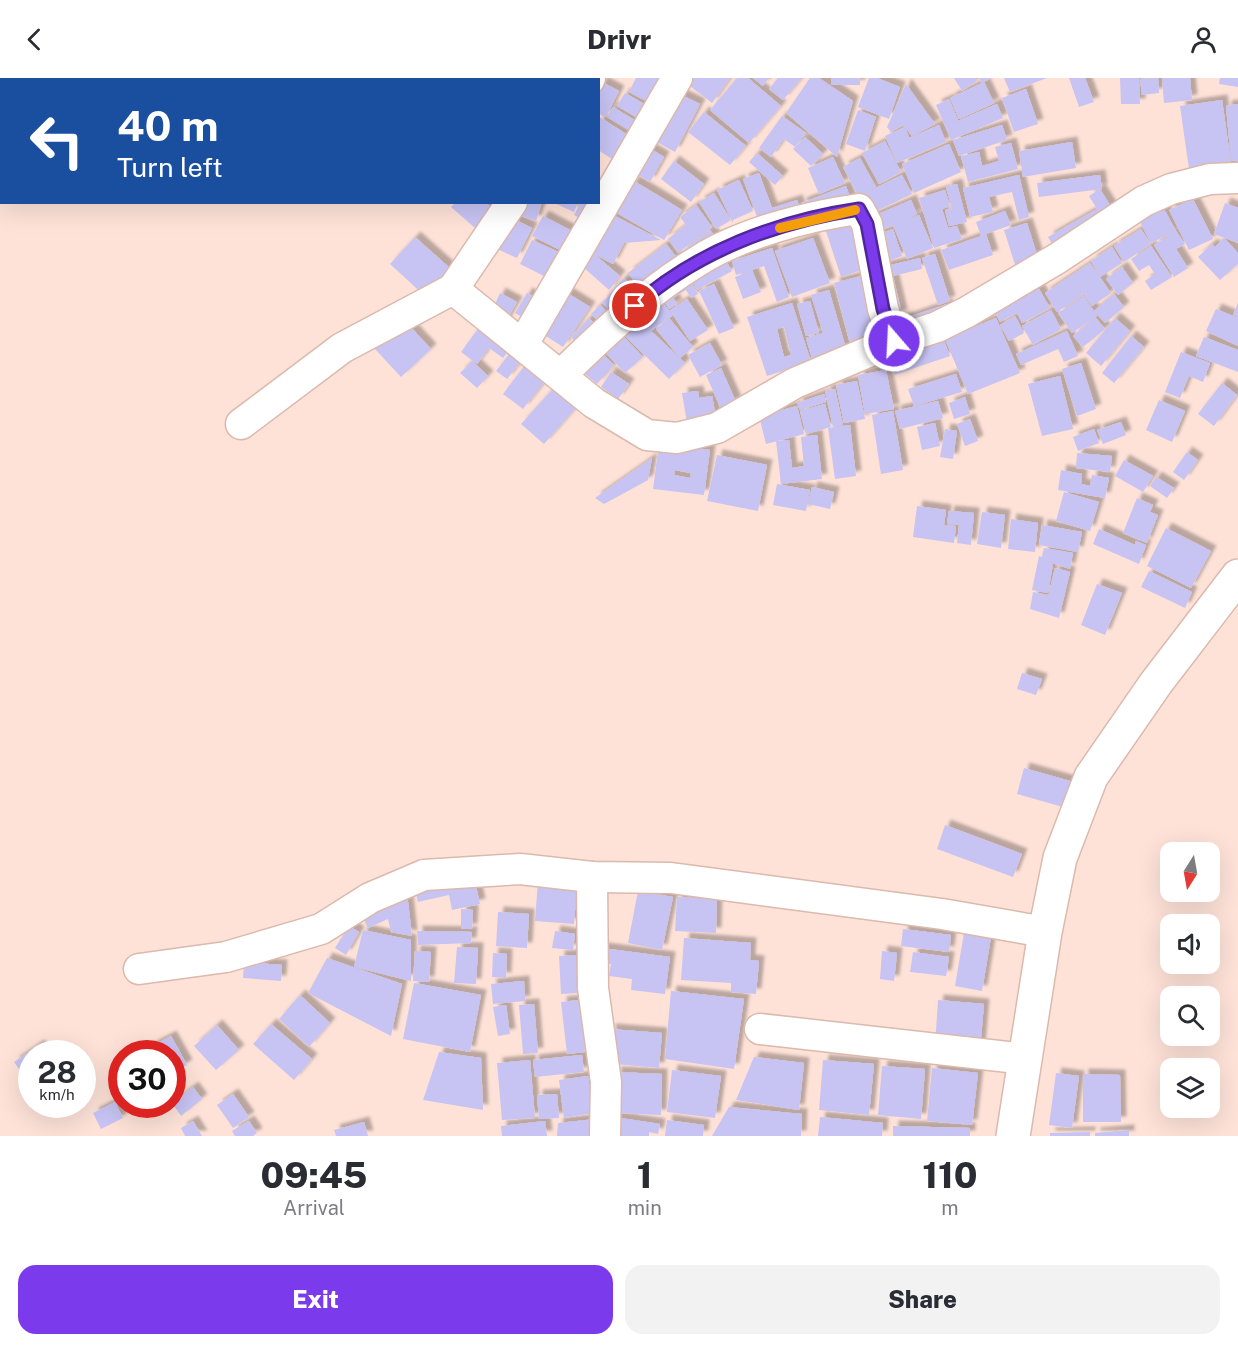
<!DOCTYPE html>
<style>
body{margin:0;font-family:"Public Sans",sans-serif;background:#f2f2f3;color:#2b2b33;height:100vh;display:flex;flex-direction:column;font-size:22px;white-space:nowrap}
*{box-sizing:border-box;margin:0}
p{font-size:20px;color:#7c7c81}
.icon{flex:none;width:33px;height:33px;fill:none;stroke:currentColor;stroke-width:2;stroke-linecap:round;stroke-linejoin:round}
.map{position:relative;height:1058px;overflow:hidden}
.drawer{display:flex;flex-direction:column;background:#fff;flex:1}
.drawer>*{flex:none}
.top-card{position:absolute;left:0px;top:0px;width:600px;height:126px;box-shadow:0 6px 24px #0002;background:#1a4fa0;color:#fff;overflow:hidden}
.needle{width:39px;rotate:191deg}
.buttons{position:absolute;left:1160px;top:764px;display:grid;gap:12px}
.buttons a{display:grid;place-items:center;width:60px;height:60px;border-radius:12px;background:#fff;box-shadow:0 6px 24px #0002;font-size:30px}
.speed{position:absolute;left:18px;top:962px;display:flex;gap:12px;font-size:30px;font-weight:700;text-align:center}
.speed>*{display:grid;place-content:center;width:78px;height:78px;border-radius:50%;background:#fff;box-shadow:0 6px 24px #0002;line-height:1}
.speed small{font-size:15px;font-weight:400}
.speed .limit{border:9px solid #d22;background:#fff;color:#111}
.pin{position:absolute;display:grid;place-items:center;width:51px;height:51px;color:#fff;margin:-26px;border:3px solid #fff;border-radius:50%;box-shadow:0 2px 6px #0007}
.me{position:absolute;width:66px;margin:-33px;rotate:341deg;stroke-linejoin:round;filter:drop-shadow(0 0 4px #0008)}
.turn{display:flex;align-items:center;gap:21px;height:126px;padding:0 18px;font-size:27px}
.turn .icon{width:78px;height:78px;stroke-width:2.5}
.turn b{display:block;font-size:42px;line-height:51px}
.eta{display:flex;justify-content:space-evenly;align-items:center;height:102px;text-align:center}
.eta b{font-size:36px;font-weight:800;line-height:42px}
.button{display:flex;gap:12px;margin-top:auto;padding:12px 18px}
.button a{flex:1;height:69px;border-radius:18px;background:#7c3aed;color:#fff;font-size:24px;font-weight:800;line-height:69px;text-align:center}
.button a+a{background:#f2f2f3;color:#2b2b33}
header{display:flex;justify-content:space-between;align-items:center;height:78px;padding:0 18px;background:#fff;font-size:27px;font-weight:800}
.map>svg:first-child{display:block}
.building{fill:#c7c3f3;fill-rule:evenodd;filter:url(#shadow)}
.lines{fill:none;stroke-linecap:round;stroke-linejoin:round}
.street-casing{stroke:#dbb9ad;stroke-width:33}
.secondary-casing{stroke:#dbb9ad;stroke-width:36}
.street{stroke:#fff;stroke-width:30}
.secondary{stroke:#fff;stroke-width:33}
.route-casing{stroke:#51269a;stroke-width:15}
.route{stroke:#7c3aed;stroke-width:10}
.slow{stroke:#f59e0b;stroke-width:10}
</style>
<header><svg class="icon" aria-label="back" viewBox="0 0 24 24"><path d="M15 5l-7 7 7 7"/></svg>Drivr<svg class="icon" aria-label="person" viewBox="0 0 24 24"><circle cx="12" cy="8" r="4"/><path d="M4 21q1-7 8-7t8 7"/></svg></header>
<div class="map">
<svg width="1238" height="1058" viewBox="0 0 1238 1058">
<defs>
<filter id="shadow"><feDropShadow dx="5.5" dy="-5.5" stdDeviation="1.5" flood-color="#0004"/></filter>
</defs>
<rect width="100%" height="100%" fill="#fee2d8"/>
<g class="building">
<path d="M636,0H664L652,26L629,14Z"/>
<path d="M684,0H730L712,25L682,2Z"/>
<path d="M737,0H748L781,28L749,65L710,32Z"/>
<path d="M753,0H769L763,8Z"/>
<path d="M778,0H802L783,22L769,11Z"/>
<path d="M810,0H819L853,23L837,79L786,35Z"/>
<rect x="831" y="0" width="29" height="7"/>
<path d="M869,0H877L900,9L889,41L858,29Z"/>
<path d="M954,0H975L977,3L962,13Z"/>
<path d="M979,0H991L984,4L994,25L959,41L950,20L982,5Z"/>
<path d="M1004,0H1047L1010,14Z"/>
<path d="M1069,0H1085L1094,24L1079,29Z"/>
<path d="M1120,0H1139L1140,26H1121Z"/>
<path d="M1158,0L1159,15L1142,17L1140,1Z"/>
<path d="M1162,0H1190L1192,22L1164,25Z"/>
<path d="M1220,0H1238V9L1219,6Z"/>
<path d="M602,4L619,13L606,39L598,36V12Z"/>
<path d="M906,6L935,46L912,58L903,47L891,54L887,49Z"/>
<path d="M1026,11L1038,46L1014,54L1002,20Z"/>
<path d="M625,15L651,30L643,43L617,28Z"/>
<path d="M677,15L700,26L675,74L653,62Z"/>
<path d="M949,21L958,42L953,45L997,26L1003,40L951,62L936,27Z"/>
<path d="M1222,22L1232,93L1190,98L1180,28Z"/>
<path d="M1238,26V83H1231L1226,28Z"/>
<path d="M613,29L641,46L635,56L607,39Z"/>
<path d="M858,32L876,39L865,73L846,66Z"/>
<path d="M704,34L746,68L730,87L688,54Z"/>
<path d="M598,38L634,61L618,85L598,72Z"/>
<path d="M782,38L806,55L795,69L784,61L771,79L759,70Z"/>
<path d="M939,47L946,64L897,85L885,58L905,49L909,60Z"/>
<path d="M1002,47L1007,62L959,78L953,62Z"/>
<path d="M805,59L823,76L811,88L793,71Z"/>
<path d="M885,63L901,94L879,106L862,75Z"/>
<path d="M1072,64L1076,90L1023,99L1019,73Z"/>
<path d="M1011,65L1018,91L968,104L961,78L979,74L982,88L999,83L995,69Z"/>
<path d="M949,66L961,94L914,115L902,86Z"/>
<path d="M649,70L664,79L650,104L635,95Z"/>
<path d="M757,75L783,98L775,107L749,84Z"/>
<path d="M833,79L845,105L819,116L808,90Z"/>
<path d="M860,80L876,109L863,116L902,97L912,116L868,137L843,89Z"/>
<path d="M674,83L704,106L691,124L661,101Z"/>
<path d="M759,95L772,130L797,122L803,138L762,152L743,101Z"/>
<path d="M1019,97L1029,139L1019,142L1012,114L989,119L993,134L970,139L963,110Z"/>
<path d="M1100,97L1102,111L1039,119L1037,105Z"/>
<path d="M739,102L753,133L733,142V145L717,112Z"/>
<path d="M634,103L682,132L664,162L615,134Z"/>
<path d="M957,106L967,144L949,148L945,132L952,131L946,109Z"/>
<path d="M846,108L851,122L806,139L801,125Z"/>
<path d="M1100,111L1116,137L1056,173L1048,159L1097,131L1089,118Z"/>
<path d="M945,112L950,128L942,131L948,150L957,148L962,161L934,170L919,120Z"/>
<path d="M714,115L731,142L716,151L699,124Z"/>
<path d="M1193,121L1213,161L1189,172L1169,132Z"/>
<path d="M911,122L917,136L907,142L919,137L933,170L907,181L893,147L877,154L871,139Z"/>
<path d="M456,124H485L500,138L483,157L451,129Z"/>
<path d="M526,124H542L536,143L521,138Z"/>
<path d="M552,124H578L574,134Z"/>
<path d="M581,124H597L587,144L574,137Z"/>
<path d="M1225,125L1238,130V165L1214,156Z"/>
<path d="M696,127L712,149L678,175L668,161L686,147L680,139Z"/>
<path d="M1164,131L1176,153L1151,165L1140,144Z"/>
<path d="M1005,133L1011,147L986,156L993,177L949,192L941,172L981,158L976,144Z"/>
<path d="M611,136L661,162L624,165L613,186L594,176L620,198L609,212L583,189L594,176L591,174Z"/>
<path d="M543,138L580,157L570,177L532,158Z"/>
<path d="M512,140L532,150L517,180L497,171Z"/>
<path d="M857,144L871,189L841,199L826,153Z"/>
<path d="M1027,145L1039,183L1016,190L1004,152Z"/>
<path d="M893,151L902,178L883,185L873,158Z"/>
<path d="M1141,151L1151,166L1124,184L1114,168Z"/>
<path d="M710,152L719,164L690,184L682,173Z"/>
<path d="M1176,153L1185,166L1176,171L1188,190L1174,199L1154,167Z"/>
<path d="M415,159L452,192L427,220L390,186Z"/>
<path d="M813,160L830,205L792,219L775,173Z"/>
<path d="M1224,160L1238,175V186L1220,202L1198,179L1212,166L1215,169Z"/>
<path d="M532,162L565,177L552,202L520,186Z"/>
<path d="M666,166L677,180L639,209L628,195Z"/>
<path d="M1151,168L1172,199L1151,212L1145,203L1155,196L1149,187L1139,193L1131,181Z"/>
<path d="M1112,169L1122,185L1100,199L1091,183Z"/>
<path d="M772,170L789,219L777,224L764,188L752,192L761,214L743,221L735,199L750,193L736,197L732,183Z"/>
<path d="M935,176L950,223L938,227L922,180Z"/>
<path d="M724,180L732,193L697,212L690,199Z"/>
<path d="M920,180L922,191L893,198L902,236L890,239L878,190Z"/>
<path d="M1090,185L1111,215L1092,228L1075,204L1083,217L1057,234L1045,215Z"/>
<path d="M1122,189L1133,205L1118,217L1106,201Z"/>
<path d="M869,196L887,264L852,273L834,205Z"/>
<path d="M624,200L639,214L616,238L602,225Z"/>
<path d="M688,200L698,216L691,220L686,212L673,220L677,226L669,231L660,217Z"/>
<path d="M714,206L734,250L719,256L699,213Z"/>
<path d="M1039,211L1050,230L1022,245L1017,235L1000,244L995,234Z"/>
<path d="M829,212L847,274L813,284L806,260L823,255L811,217Z"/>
<path d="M564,213L590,229L563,269L538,253Z"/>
<path d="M500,215L517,224L505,245L492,233Z"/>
<path d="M527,215L540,222L529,243L515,235Z"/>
<path d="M1114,216L1124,229L1105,245L1094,233Z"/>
<path d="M1084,218L1097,238L1072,255L1058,235Z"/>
<path d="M660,221L669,233L687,221L708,252L690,263L673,237L651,253L685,285L669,301L620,253L635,237L651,252L640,237Z"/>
<path d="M810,223L819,255L806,258L797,226Z"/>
<path d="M792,225L811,284L767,298L747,239ZM784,249L791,277L784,279L777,251Z"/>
<path d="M1238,225V239L1233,237Z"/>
<path d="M947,226L950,235L894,254L891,245Z"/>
<path d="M600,227L613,239L603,248L591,236Z"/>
<path d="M1216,231L1238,240V268L1206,253Z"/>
<path d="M1051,232L1061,251L1033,267L1022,248Z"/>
<path d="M1015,238L1024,255L1009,263L1000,247Z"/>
<path d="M1095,239L1105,251L1083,269L1073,258Z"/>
<path d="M589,240L599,250L581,269L571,259Z"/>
<path d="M669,240L693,269L680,280L656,251Z"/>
<path d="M996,240L1020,295L968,316L945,261Z"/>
<path d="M1115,240L1130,253L1101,288L1086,275Z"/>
<path d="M404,242L431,271L401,299L374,270Z"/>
<path d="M480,248L511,270L503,280L489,270L477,286L461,274Z"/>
<path d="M618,253L643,279L625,295L600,269Z"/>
<path d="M1067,253L1078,278L1064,284L1058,271L1021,287L1016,276Z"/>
<path d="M1131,258L1144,269L1114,305L1102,295Z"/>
<path d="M1204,259L1238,272V294L1196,278Z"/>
<path d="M944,263L950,278L894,297L889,282Z"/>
<path d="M710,265L722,287L700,299L688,277Z"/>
<path d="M514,270L525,278L507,301L496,293Z"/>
<path d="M597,271L614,287L597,306L579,291Z"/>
<path d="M1181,274L1210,285L1203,304L1189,298L1180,320L1165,314Z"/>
<path d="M529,282L549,298L523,331L503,316Z"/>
<path d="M472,283L488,298L477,310L460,295Z"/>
<path d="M1081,285L1096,331L1077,338L1062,291Z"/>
<path d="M721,290L736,324L721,331L706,297Z"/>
<path d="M886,292L894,331L865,336L858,297Z"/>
<path d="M611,294L629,306L618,321L601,309Z"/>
<path d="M956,296L962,314L914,328L908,311Z"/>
<path d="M1060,298L1073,351L1042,358L1028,306Z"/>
<path d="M560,303L582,323L544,366L521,346Z"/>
<path d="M857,303L865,341L844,345L836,307Z"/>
<path d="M1222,305L1237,317L1214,348L1198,336Z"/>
<path d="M835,311L843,347L833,349L825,313Z"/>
<path d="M698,313L699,320L712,318L716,339L687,345L682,315Z"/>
<path d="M824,316L826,324L800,332L797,325Z"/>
<path d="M965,319L970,336L954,341L949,325Z"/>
<path d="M1159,322L1185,333L1172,364L1146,352Z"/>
<path d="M938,323L943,340L900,351L895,333Z"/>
<path d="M825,326L831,349L806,356L800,333Z"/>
<path d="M797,328L804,356L766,366L759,338Z"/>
<path d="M893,333L903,392L881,396L872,337Z"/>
<path d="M970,341L978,363L965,368L957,346Z"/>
<path d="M1121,344L1126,357L1103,366L1097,352Z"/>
<path d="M935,345L940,368L922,372L917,349Z"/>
<path d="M850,347L856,398L835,401L828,350Z"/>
<path d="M945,351L957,353L953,381L940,379Z"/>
<path d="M1094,351L1099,365L1078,373L1073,359Z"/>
<path d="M817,357L822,401L781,406L776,363L789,362L792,390L804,388L801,359Z"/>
<path d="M659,366L710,372L704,417L653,411ZM675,392L691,395L690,400L674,397Z"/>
<path d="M1187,374L1198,382L1184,402L1173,394Z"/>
<path d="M1077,375L1112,378L1110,394L1076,390Z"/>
<path d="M717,377L767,387L758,433L707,423Z"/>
<path d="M652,380L648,402L604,426L595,420Z"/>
<path d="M1124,382L1153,398L1143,414L1115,398Z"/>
<path d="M1061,392L1082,396L1081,406L1090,408L1092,397L1109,400L1105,420L1058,412Z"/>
<path d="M1156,399L1174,410L1167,420L1150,408Z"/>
<path d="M777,406L810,412L806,433L773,427Z"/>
<path d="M812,409L834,414L830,431L808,426Z"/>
<path d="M1064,414L1099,424L1090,453L1056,443Z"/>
<path d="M1137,420L1153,427L1150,434L1158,437L1147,465L1123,455Z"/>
<path d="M917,428L946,432L944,447L956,448L954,465L913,459Z"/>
<path d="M949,433L974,435L971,467L957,465L959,447L947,446Z"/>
<path d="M982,434L1005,437L1001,470L977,466Z"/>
<path d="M1011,441L1038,445L1035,474L1008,471Z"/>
<path d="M1042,447L1082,454L1078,474L1039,467Z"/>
<path d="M1166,450L1211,473L1191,510L1147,488Z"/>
<path d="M1099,451L1135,467L1136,463L1146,467L1139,486L1093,466Z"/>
<path d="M1044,470L1073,475L1070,491L1046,483L1053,486L1048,515L1032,512L1039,478L1042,479Z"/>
<path d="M1055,490L1070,494L1059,540L1030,531L1033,514L1048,517L1045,532Z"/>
<path d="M1149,493L1192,514L1185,530L1141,509Z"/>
<path d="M1097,506L1122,515L1105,557L1081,547Z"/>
<path d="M1022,595L1042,601L1036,617L1017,611Z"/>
<path d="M1024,690L1077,705L1070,731L1017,716Z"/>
<path d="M945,747L1022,776L1013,799L937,771Z"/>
<path d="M474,799L480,826L452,832L449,817L418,824L415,812Z"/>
<path d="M538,803L577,807L574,846L535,843Z"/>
<path d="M638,813L673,819L662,872L628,865Z"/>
<path d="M407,815L412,858L391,854L388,841L368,850L361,836Z"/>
<path d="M677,819L717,821L716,855L675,853Z"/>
<path d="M461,831L473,832L472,851H461Z"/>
<path d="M498,834L529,836L527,870L496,868Z"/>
<path d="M349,848L359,854L346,877L335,870Z"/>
<path d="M903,851L951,857L949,874L901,868Z"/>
<path d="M363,852L411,862V903L354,889Z"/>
<path d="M417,853L472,854L471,865L418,867Z"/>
<path d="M555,853L575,856L573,872L552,870Z"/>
<path d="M964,855L991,859L982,913L955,908Z"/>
<path d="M684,860L751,865L750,882L759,883L756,916L731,914V905L681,902Z"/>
<path d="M457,869L478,870L476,906L454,905Z"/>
<path d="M602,870L670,879L665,916L631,912L632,901L609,898L611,886L600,884Z"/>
<path d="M415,873L431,874L429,904L413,903Z"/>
<path d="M882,873L897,875L894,903L880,901Z"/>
<path d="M913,874L949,879L946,898L910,894Z"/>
<path d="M493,875L507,876L506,900L492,899Z"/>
<path d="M576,877L577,915L561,916L559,878Z"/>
<path d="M327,880L402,906L391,958L308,915Z"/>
<path d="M244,884L282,887L281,903L243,900Z"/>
<path d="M524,903L525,923L493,926L491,906Z"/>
<path d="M414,905L481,917L470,974L403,961Z"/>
<path d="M671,913L744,921L734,991L665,981Z"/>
<path d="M300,917L330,945L309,969L279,941Z"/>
<path d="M579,922L585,974L567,976L561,924Z"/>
<path d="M938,922L984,926L980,971L935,968Z"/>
<path d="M534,926L538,975L523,976L519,927Z"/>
<path d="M506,927L510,956L498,958L493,929Z"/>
<path d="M271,946L312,981L294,1002L253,966Z"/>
<path d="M217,947L239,972L216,992L194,968Z"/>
<path d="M610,951L662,955L659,990L615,986Z"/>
<path d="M171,958L187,987L172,995V975H139Z"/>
<path d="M39,967L45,975H32V1003L29,1005L14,984Z"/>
<path d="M439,974L481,980L483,1032L423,1022Z"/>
<path d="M582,977L584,994L535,999L533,982Z"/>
<path d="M754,979L804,985L799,1032L736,1022Z"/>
<path d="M530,982L535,1040L502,1042L497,985Z"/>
<path d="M823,982L874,986L869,1037L819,1032Z"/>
<path d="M882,988L925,991L921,1041L878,1037Z"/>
<path d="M932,990L978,995L972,1047L927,1043Z"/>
<path d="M672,992L721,998L715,1040L667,1034Z"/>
<path d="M616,994L662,996L661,1037L615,1035Z"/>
<path d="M1056,995L1079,998L1072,1050L1049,1047Z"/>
<path d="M1083,996L1120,997L1121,1044H1083Z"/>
<path d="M588,998L593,1035L564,1040L559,1002Z"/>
<path d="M193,1009L202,1021L181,1038L172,1025Z"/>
<path d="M233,1016L249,1039L233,1050L217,1027Z"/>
<path d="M557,1016L559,1040L539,1041L537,1017Z"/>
<path d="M115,1024L123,1040L101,1051L93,1035Z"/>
<path d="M729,1029L802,1036L801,1058H712Z"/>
<path d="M614,1039L660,1046L658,1056L649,1054V1058H611Z"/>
<path d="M820,1039L883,1045L882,1058H818Z"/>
<path d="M596,1041V1058H557L558,1045Z"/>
<path d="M667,1042L704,1047L703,1058H665Z"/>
<path d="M193,1043L202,1058H185L181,1050Z"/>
<path d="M249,1043L257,1055L253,1058H235L232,1053Z"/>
<path d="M545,1043L547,1058H502L501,1048Z"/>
<path d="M364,1044L368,1058H336L334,1052Z"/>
<path d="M893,1048L970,1050V1058H893Z"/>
<path d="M1129,1052V1058H1095V1055Z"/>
<path d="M1090,1054V1058H1050V1055Z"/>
</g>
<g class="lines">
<g class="street-casing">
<g id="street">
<path d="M589,2L590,0"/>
<path d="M512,124L453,211L594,325L647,357L677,360L717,350L795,305L894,263L937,249L967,234L1058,180L1144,123L1171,111L1210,101L1238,100"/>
<path d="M523,266L677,0"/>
<path d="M561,297C604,255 647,214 698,183C742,155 808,138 859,131L867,146L883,231L894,263"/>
<path d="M241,346L342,270L453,211"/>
<path d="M592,799L593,910L606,1004L605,1058"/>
<path d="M139,891L226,879L321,851L370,820L424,797L520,791L592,799L671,800L942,836L1045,854"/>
<path d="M760,951L1026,981"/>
</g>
</g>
<g class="secondary-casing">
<path id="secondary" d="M1013,1058L1045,854L1060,780L1091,699L1156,605L1238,498"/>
</g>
<use href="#street" class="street"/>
<use href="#secondary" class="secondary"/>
</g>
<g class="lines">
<g class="route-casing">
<path id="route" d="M635,228C697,173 778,143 859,131L867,146L883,231L894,263"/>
</g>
<use href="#route" class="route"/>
<path class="slow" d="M780,150L855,132"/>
</g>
</svg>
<div class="buttons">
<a><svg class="needle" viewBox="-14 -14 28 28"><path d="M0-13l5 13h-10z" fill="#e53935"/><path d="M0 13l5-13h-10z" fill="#7c7c81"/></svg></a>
<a><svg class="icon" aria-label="sound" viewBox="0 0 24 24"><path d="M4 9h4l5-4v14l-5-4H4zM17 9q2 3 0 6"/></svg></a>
<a><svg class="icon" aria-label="search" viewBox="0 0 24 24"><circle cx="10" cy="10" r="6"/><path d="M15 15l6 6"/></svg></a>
<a><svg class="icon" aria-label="layers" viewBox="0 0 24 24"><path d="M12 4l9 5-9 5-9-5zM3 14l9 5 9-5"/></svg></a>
</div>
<div class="speed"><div>28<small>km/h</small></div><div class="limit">30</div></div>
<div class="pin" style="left:635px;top:228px;background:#d93025"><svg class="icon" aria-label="arrive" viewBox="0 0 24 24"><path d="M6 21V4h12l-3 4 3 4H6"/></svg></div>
<svg class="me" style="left:894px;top:263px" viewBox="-20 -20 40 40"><circle r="17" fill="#7c3aed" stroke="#fff" stroke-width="3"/><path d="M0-11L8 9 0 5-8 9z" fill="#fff"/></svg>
<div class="top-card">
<div class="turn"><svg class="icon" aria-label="left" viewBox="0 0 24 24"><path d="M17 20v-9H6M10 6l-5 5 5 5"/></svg><div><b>40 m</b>Turn left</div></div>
</div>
</div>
<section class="drawer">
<div class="eta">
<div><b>09:45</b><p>Arrival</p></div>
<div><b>1</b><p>min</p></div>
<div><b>110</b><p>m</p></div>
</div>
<div class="button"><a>Exit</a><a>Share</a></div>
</section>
